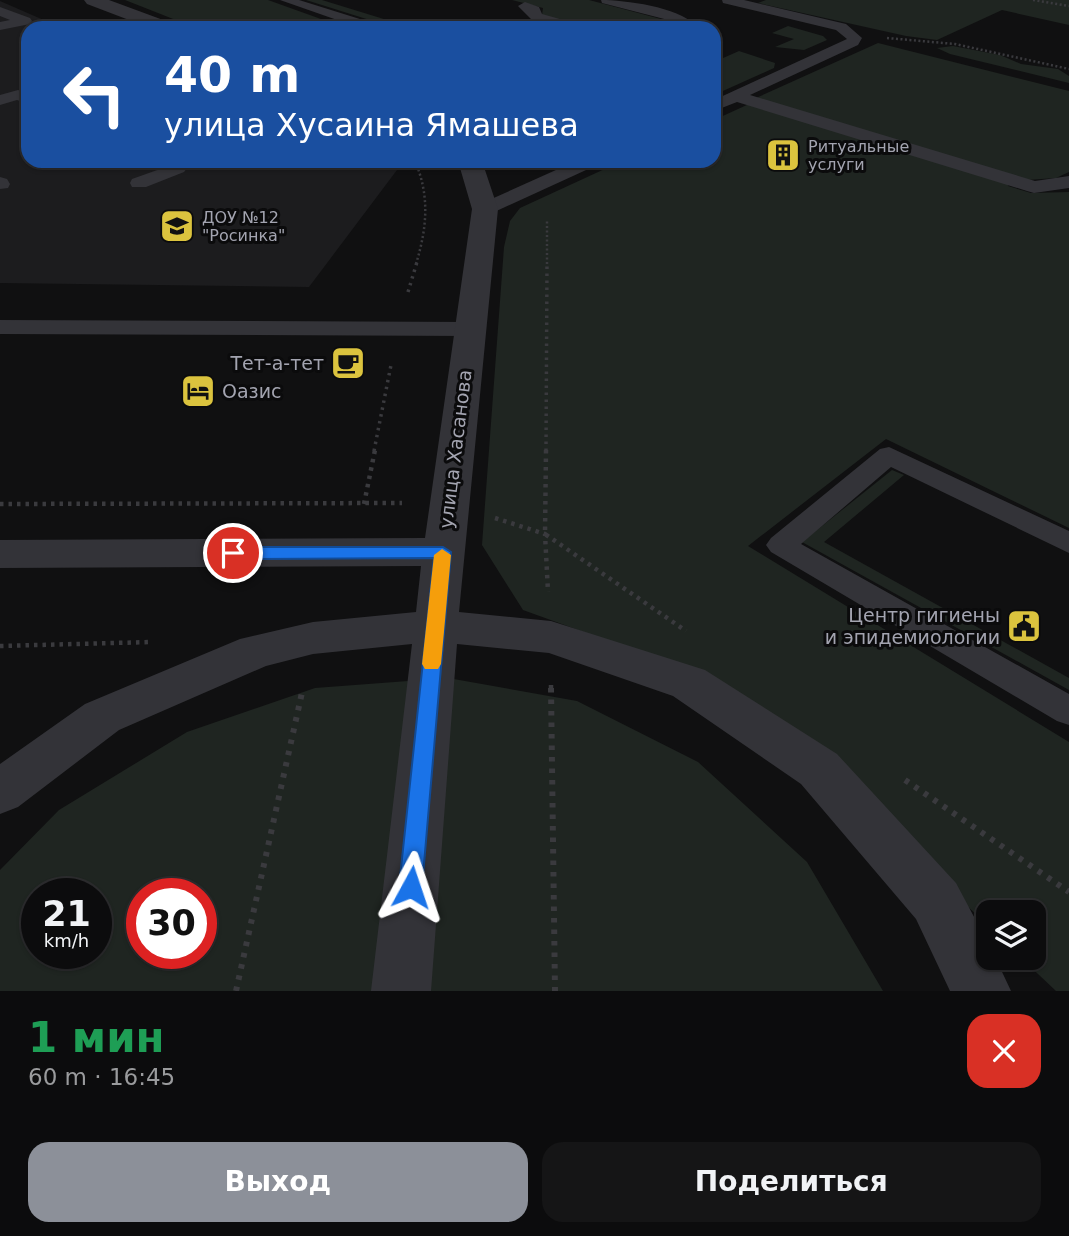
<!DOCTYPE html>
<html lang="ru">
<meta charset="utf-8">
<style>
body{margin:0;font-family:"DejaVu Sans",sans-serif;background:#151516;color:#f1f3f6;height:100vh;display:flex;flex-direction:column;font-size:26px;white-space:nowrap}
*{box-sizing:border-box;margin:0}
p{font-size:23px;color:#9a9b9d}
.icon{flex:none;width:38px;height:38px;fill:none;stroke:currentColor;stroke-width:2;stroke-linecap:round;stroke-linejoin:round}
.map{position:relative;height:991px;overflow:hidden}
.drawer{display:flex;flex-direction:column;background:#0c0c0d;flex:1}
.drawer>*{flex:none}
.banner{position:absolute;left:21px;top:21px;width:700px;height:147px;border-radius:21px;box-shadow:0 2px 5px #0004,0 0 0 2px #2c2c2e;background:#1a4fa0;color:#fff;overflow:hidden}
.fabs{position:absolute;left:976px;top:900px;display:grid;gap:14px}
.fabs a{display:grid;place-items:center;width:70px;height:70px;border-radius:14px;background:#0c0c0d;box-shadow:0 2px 5px #0004,0 0 0 2px #2c2c2e;font-size:35px}
.speed{position:absolute;left:21px;top:878px;display:flex;gap:14px;font-size:35px;font-weight:700;text-align:center}
.speed>*{display:grid;place-content:center;width:91px;height:91px;border-radius:50%;background:#0c0c0d;box-shadow:0 2px 5px #0004,0 0 0 2px #2c2c2e;line-height:1}
.speed small{font-size:18px;font-weight:400}
.speed .limit{border:10px solid #d22;background:#fff;color:#111}
.pin{position:absolute;display:grid;place-items:center;width:60px;height:60px;color:#fff;margin:-30px;border:4px solid #fff;border-radius:50%;box-shadow:0 2px 7px #0007}
.me{position:absolute;width:77px;margin:-38px;rotate:5deg;stroke-linejoin:round;filter:drop-shadow(0 0 5px #0008)}
.turn{display:flex;align-items:center;gap:24px;height:147px;padding:0 28px;font-size:32px}
.turn .icon{width:91px;height:91px;stroke-width:2.5}
.turn b{display:block;font-size:49px;line-height:60px}
.round{display:grid;place-items:center;flex:none;width:74px;height:74px;border-radius:21px;background:#151516}
.headline{display:flex;align-items:center;justify-content:space-between;height:119px;padding:0 28px}
h1{font-size:42px;font-weight:700;line-height:52px;color:#1e9e55}
.cta{display:flex;gap:14px;margin-top:auto;padding:14px 28px}
.cta a{flex:1;height:80px;border-radius:21px;background:#8c9099;color:#fff;font-size:28px;font-weight:700;line-height:80px;text-align:center}
.cta a+a{background:#151516;color:#f1f3f6}
.map>svg:first-child{display:block}
.built{fill:#1c1c1e}
.green{fill:#1f2521;fill-rule:evenodd}
.lines{fill:none;stroke-linecap:round;stroke-linejoin:round}
.path-far3{stroke:#3a3a3e;stroke-width:2.5;stroke-dasharray:2 2.5;stroke-linecap:butt}
.path-far2{stroke:#3a3a3e;stroke-width:3.5;stroke-dasharray:2.5 4.5;stroke-linecap:butt}
.path-far1{stroke:#3a3a3e;stroke-width:4.5;stroke-dasharray:3.5 5;stroke-linecap:butt}
.path{stroke:#3a3a3e;stroke-width:6;stroke-dasharray:4.5 7;stroke-linecap:butt}
.lane{fill:#333338;fill-rule:evenodd}
.street{fill:#333338;fill-rule:evenodd}
.route{fill:#1a73e8;stroke:#114b97;stroke-width:2}
.slow{fill:#f59e0b}
.labels{text-anchor:middle;stroke-width:6;stroke-linejoin:round;paint-order:stroke}
.far-poi-label{font-size:16px;fill:#a3a4b0;stroke:#0b0b0c;text-anchor:start}
.poi-label{font-size:19px;fill:#a3a4b0;stroke:#0b0b0c;text-anchor:end}
.street-label{font-size:19px;fill:#a3a4b0;stroke:#0b0b0c}
</style>
<div class="map">
<svg width="1069" height="991" viewBox="0 0 1069 991">
<rect width="100%" height="100%" fill="#101011"/>
<path class="built" d="M0,1L62,28H28V161H375L397,170L309,287L0,283Z"/>
<g class="green">
<path d="M125,0H268L346,28H196Z"/>
<path d="M306,0H322L413,28H395Z"/>
<path d="M512,0H589L661,19L674,25V28H589L542,15L543,8Z"/>
<path d="M766,0H1069V25L1002,10L937,40L906,36L758,3Z"/>
<path d="M788,26L823,36L827,40L804,50L775,47L794,39L772,33Z"/>
<path d="M878,43L1069,91V172L1056,178L1027,180L756,98Z"/>
<path d="M953,46L1000,55L1021,64L1058,69L1069,76V83L950,54L937,48Z"/>
<path d="M739,51L775,63L774,68L714,95V62Z"/>
<path d="M749,104L1009,184L1008,186L1031,193L1069,192V528L886,439L748,546L1069,742V991H1056L1020,957H1034V912H989V927L929,869L617,644L523,610L482,545L504,247L510,221L520,208L622,161H714V120Z"/>
<path d="M892,470L904,475L824,542L1069,678V690L802,542Z"/>
<path d="M448,678L577,701L698,762L807,862L883,991H0V870L59,810L187,732L315,688ZM37,894H96V954H37ZM142,894H201V954H142Z"/>
</g>
<g class="lines">
<g class="path-far3">
<path d="M1033,0L1069,6"/>
<path d="M887,38L955,44L1069,69"/>
<path d="M415,161C430,196 427,228 416,264"/>
<path d="M547,264V220"/>
</g>
<g class="path-far2">
<path d="M408,292L417,262"/>
<path d="M374,451L391,365"/>
<path d="M546,451L547,262"/>
</g>
<g class="path-far1">
<path d="M546,450L545,534L686,631"/>
<path d="M0,504L402,503"/>
<path d="M364,504L375,450"/>
<path d="M495,518L545,534L548,592"/>
<path d="M0,646L152,642"/>
<path d="M551,685V689"/>
</g>
<g class="path">
<path d="M551,688L555,991"/>
<path d="M905,780L1069,892"/>
<path d="M236,991L303,688"/>
</g>
<g class="lane">
<path d="M280,0H299L379,25L381,28H360Z"/>
<path d="M601,0C625,0 678,7 695,25L693,28H679L680,26L672,21L602,3Z"/>
<path d="M722,0H744L846,24L862,38L858,45L750,95L1035,181L1069,176V188L1034,193L1027,191L737,102L714,111V100L847,39L836,30L723,3Z"/>
<path d="M525,2L539,7L542,14L581,25L583,28H561L532,20L518,6Z"/>
<path d="M0,7L30,18L32,21L30,24L0,30V22L10,20L0,16Z"/>
<path d="M18,90L28,93V104L17,100L0,105V95Z"/>
<path d="M154,161H178L187,168L184,172L146,187H132L130,183L132,179L163,168Z"/>
<path d="M576,161H600L597,165L492,213H478L475,209L478,205Z"/>
<path d="M0,177L7,179L10,184L8,188L0,189Z"/>
<path d="M0,320L469,322L477,324L480,329L477,334L469,336L0,334Z"/>
<path d="M889,447L1069,531V553L891,467L801,544L1069,694V725L1057,721L771,552L766,545L771,538L880,449Z"/>
</g>
<g class="street">
<path d="M84,0H109L174,24L176,28H150L87,4Z"/>
<path d="M458,161H482L498,209L459,612L551,621L705,670L837,754L956,883L989,945V957H995L1011,991H950L916,919L801,784L673,696L549,653L457,644L431,991H371L412,644L313,654L266,666L119,730L18,807L0,814V764L85,704L240,639L313,622L416,612L421,566L0,568V540L425,538L472,209Z"/>
</g>
</g>
<path class="route" d="M233,547H443L451,552L422,887L419,894L411,897L403,894L399,887L434,558L233,559L224,553Z"/>
<path class="slow" d="M442,549L451,555L441,664L438,669H425L422,664L434,555Z"/>
<defs>
<g id="building-square" transform="scale(1.75)"><rect x="-9" y="-9" width="18" height="18" rx="4" fill="#dbc33e" stroke="#0b0b0c"/><path d="M-4-6H4V6H1V3H-1V6H-4ZM-2.5-4.3h1.7v1.8h-1.7ZM.8-4.3h1.7v1.8H.8ZM-2.5-1h1.7V.8h-1.7ZM.8-1h1.7V.8H.8Z" fill="#111"/></g>
<g id="school-square" transform="scale(1.75)"><rect x="-9" y="-9" width="18" height="18" rx="4" fill="#dbc33e" stroke="#0b0b0c"/><path d="M0-5L7-2L0 1L-7-2ZM-4 1L0 2.5L4 1V4Q0 6-4 4Z" fill="#111"/></g>
<g id="cafe-square" transform="scale(1.75)"><rect x="-9" y="-9" width="18" height="18" rx="4" fill="#dbc33e" stroke="#0b0b0c"/><path d="M-5.5-4.5H6V0H3Q3 3.5 0 3.5H-2.5Q-5.5 3.5-5.5 0ZM3-3.2v2h1.7v-2ZM-6 4.5H4V6H-6Z" fill="#111"/></g>
<g id="hotel-square" transform="scale(1.75)"><rect x="-9" y="-9" width="18" height="18" rx="4" fill="#dbc33e" stroke="#0b0b0c"/><path d="M-6-4.5h1.5V1H6V5H4.5V3h-9V5H-6ZM-4 0a1.8 1.8 0 1 1 3.6 0ZM.5 0V-2.5h3Q6-2.5 6 0Z" fill="#111"/></g>
<g id="civic-square" transform="scale(1.75)"><rect x="-9" y="-9" width="18" height="18" rx="4" fill="#dbc33e" stroke="#0b0b0c"/><path d="M-.6-6.5H3V-4.5H.6V-3L4-1V1h2V6H-6V1h2V-1L-.6-3ZM-1.2 2.5V6h2.4V2.5Z" fill="#111"/></g>
</defs>
<g fill-rule="evenodd">
<use href="#building-square" x="783" y="155"/>
<use href="#school-square" x="177" y="226"/>
<use href="#cafe-square" x="348" y="363"/>
<use href="#hotel-square" x="198" y="391"/>
<use href="#civic-square" x="1024" y="626"/>
</g>
<g class="labels">
<g class="far-poi-label">
<text x="808" y="152">Ритуальные<tspan x="808" dy="18">услуги</tspan></text>
<text x="202" y="223">ДОУ №12<tspan x="202" dy="18">"Росинка"</tspan></text>
</g>
<g class="poi-label">
<text x="324" y="370">Тет-а-тет</text>
<text x="222" y="398" text-anchor="start">Оазис</text>
<text x="1000" y="622">Центр гигиены<tspan x="1000" dy="22">и эпидемиологии</tspan></text>
</g>
<g class="street-label">
<text transform="translate(455 449) rotate(-83)" y="7">улица Хасанова</text>
</g>
</g>
</svg>
<div class="fabs">
<a><svg class="icon" aria-label="layers" viewBox="0 0 24 24"><path d="M12 4l9 5-9 5-9-5zM3 14l9 5 9-5"/></svg></a>
</div>
<div class="speed"><div>21<small>km/h</small></div><div class="limit">30</div></div>
<div class="pin" style="left:233px;top:553px;background:#d93025"><svg class="icon" aria-label="arrive" viewBox="0 0 24 24"><path d="M6 21V4h12l-3 4 3 4H6"/></svg></div>
<svg class="me" style="left:411px;top:887px" viewBox="-20 -20 40 40"><path d="M0-17L14 15 0 8-14 15z" fill="#1a73e8" stroke="#fff" stroke-width="4"/></svg>
<div class="banner">
<div class="turn"><svg class="icon" aria-label="left" viewBox="0 0 24 24"><path d="M17 20v-9H6M10 6l-5 5 5 5"/></svg><div><b>40 m</b>улица Хусаина Ямашева</div></div>
</div>
</div>
<section class="drawer">
<div class="headline"><div><h1>1 мин</h1><p>60 m · 16:45</p></div><a class="round" style="background:#d93025;color:#fff"><svg class="icon" aria-label="close" viewBox="0 0 24 24"><path d="M6 6l12 12M18 6L6 18"/></svg></a></div>
<div class="cta"><a>Выход</a><a>Поделиться</a></div>
</section>
